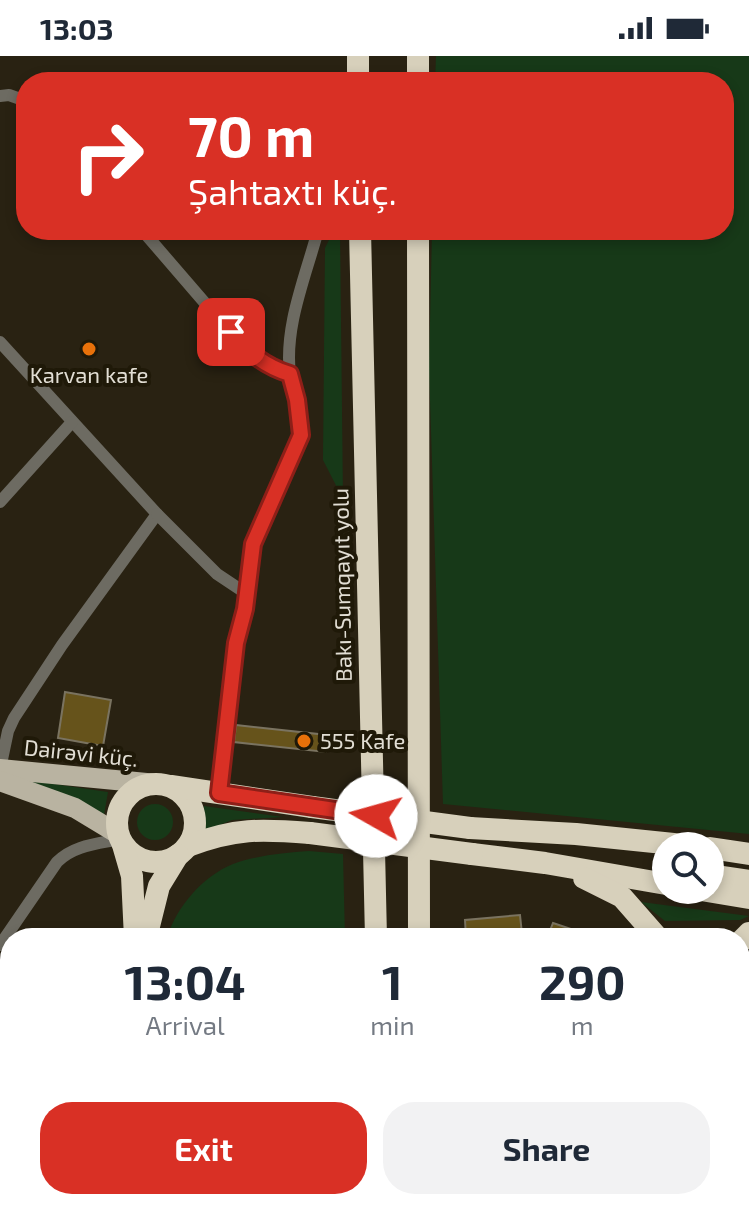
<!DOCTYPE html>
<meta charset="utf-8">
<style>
body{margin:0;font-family:"Exo 2",sans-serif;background:#f2f2f3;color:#1f2937;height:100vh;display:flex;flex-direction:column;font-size:30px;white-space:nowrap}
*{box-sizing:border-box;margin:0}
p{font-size:26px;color:#747a83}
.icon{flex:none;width:44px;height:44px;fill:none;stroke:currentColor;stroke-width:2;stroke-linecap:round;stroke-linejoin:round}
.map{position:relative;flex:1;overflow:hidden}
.sheet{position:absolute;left:0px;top:872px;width:750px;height:282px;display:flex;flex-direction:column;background:#fff;border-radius:32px 32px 0 0;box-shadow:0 4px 12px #0003}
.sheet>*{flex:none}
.banner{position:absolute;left:16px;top:16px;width:718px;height:168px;border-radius:32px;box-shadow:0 4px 12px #0003;background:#d93025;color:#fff;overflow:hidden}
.controls{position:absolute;left:652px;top:776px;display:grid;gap:16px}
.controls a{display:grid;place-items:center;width:72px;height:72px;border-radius:50%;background:#fff;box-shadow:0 4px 12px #0003;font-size:40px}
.pin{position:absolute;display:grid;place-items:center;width:68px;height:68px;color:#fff;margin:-34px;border-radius:16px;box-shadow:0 4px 12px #0006}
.me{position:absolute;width:88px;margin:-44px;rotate:277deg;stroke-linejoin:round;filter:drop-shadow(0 0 6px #0008)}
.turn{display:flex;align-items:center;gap:28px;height:168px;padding:0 40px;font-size:36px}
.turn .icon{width:104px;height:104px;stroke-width:2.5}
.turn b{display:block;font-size:56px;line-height:68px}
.eta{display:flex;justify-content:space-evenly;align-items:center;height:136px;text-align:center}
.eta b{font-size:48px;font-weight:700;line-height:56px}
.primary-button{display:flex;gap:16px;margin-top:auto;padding:16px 40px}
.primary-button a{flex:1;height:92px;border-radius:32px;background:#d93025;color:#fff;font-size:32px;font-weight:700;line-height:92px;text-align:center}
.primary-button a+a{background:#f2f2f3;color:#1f2937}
.status{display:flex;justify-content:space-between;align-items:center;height:56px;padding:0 40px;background:#fff;direction:ltr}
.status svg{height:22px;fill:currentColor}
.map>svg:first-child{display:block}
.green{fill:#173918}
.building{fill:#66531b;stroke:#7a7360;stroke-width:2}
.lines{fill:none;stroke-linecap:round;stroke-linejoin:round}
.street{stroke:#6d6b62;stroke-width:12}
.primary{stroke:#b9b3a1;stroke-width:20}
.highway{stroke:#d7d0bb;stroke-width:22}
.highway-bridge{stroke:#d7d0bb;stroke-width:22}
.route-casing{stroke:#8d1f18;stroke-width:20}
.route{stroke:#d93025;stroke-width:14}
.food-dot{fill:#e8710a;stroke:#1f1908;stroke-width:3}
.labels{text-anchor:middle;stroke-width:8;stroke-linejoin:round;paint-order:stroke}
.poi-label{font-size:22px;fill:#e2ded4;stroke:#1f1908}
.street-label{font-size:22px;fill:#e2ded4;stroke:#1f1908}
</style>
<div class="status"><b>13:03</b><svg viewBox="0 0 49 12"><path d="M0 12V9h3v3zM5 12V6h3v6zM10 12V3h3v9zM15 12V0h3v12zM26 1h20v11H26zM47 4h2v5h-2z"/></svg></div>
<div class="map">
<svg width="749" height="1153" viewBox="0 0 749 1153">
<rect width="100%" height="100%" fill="#292212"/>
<g class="green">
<path d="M436,0H749V778L443,748L429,313L432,174H724V26H435Z"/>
<path d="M334,174H340L343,443L323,404L325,192Z"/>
<path d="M13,722L108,736L104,759Z"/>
<circle cx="155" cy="766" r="18"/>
<path d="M204,750L283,761L232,764L200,777Z"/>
<path d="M309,795L343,798L345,882H167C176,851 203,820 233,808C257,799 284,797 309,795Z"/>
<path d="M641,846L749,860L740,864L665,865Z"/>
<path d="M184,1144H318L308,1153H193Z"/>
<path d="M452,1144H562L561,1153H452Z"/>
</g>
<g class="building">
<path d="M65,636L111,644L103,690L58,682Z"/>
<path d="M236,669L327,679L326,696L234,686Z"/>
<path d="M520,859L522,878L494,882H466L465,864Z"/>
<path d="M553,867L592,880L591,882H547Z"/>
</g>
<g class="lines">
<g class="street">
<path d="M0,40L9,39L26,45"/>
<path d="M142,174L248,297L271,312L290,318C297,345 305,368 296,395L253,488L245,553L236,587L219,737"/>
<path d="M0,286L157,458L62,589L14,662L8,675L0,713"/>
<path d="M290,318C284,270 306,220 318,174"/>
<path d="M0,446L72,366"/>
<path d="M157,458L217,518L247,538"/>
<path d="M0,889L57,806C74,789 97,788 121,783"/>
<path d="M740,1123L749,1124"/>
</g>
<g class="primary">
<path d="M0,713L157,728"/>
<path d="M0,725L75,752L118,778"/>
</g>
<g class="highway">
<path d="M358,0V26"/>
<path d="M418,26V0"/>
<path d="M360,174L376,882"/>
<path d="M418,174L419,882"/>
<circle cx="156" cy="767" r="39"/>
<path d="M171,730L312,751"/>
<path d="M470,772L576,778L693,790"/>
<path d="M123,789L132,820L135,882"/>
<path d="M188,790C235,772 261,773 310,777"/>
<path d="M710,792L749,798"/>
<path d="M472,798L545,807L666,828"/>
<path d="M710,819L749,825"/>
<path d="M584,822L622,841L658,882"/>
<path d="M701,834L749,842"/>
<path d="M146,882L159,830L178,799"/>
<path d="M740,886L749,877"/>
<path d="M148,1144L152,1153"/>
<path d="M435,1144L436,1153"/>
<path d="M348,1153L352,1144"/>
<path d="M379,1153V1144"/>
<path d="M691,1153V1144"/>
</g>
<g class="highway-bridge">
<path d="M312,751L470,772"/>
<path d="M310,777L472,798"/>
</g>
</g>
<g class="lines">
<g class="route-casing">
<path id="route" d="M231,276C248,296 264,310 290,318L297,344L301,379L253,488L245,553L236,587L219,737L376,760"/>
</g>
<use href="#route" class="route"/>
</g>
<g class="food-dot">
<circle cx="89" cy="293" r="8"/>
<circle cx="304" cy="685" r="8"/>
</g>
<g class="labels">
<g class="poi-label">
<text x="89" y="327">Karvan kafe</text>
<text x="320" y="693" text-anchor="start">555 Kafe</text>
</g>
<g class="street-label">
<text transform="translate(342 529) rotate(-91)" y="8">Bakı-Sumqayıt yolu</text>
<text transform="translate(81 697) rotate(6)" y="8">Dairəvi küç.</text>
</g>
</g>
</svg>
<div class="controls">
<a><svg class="icon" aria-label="search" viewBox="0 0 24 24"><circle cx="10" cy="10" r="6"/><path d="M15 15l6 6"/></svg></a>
</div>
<div class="pin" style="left:231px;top:276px;background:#d93025"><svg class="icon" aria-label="arrive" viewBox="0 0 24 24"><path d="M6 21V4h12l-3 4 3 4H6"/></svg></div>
<svg class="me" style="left:376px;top:760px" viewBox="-20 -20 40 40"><circle r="19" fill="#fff"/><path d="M0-13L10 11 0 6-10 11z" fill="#d93025"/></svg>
<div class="banner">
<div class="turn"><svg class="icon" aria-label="right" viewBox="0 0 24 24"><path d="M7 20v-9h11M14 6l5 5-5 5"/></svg><div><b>70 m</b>Şahtaxtı küç.</div></div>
</div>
<section class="sheet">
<div class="eta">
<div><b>13:04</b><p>Arrival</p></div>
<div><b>1</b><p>min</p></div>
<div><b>290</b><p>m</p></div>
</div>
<div class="primary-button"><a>Exit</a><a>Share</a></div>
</section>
</div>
